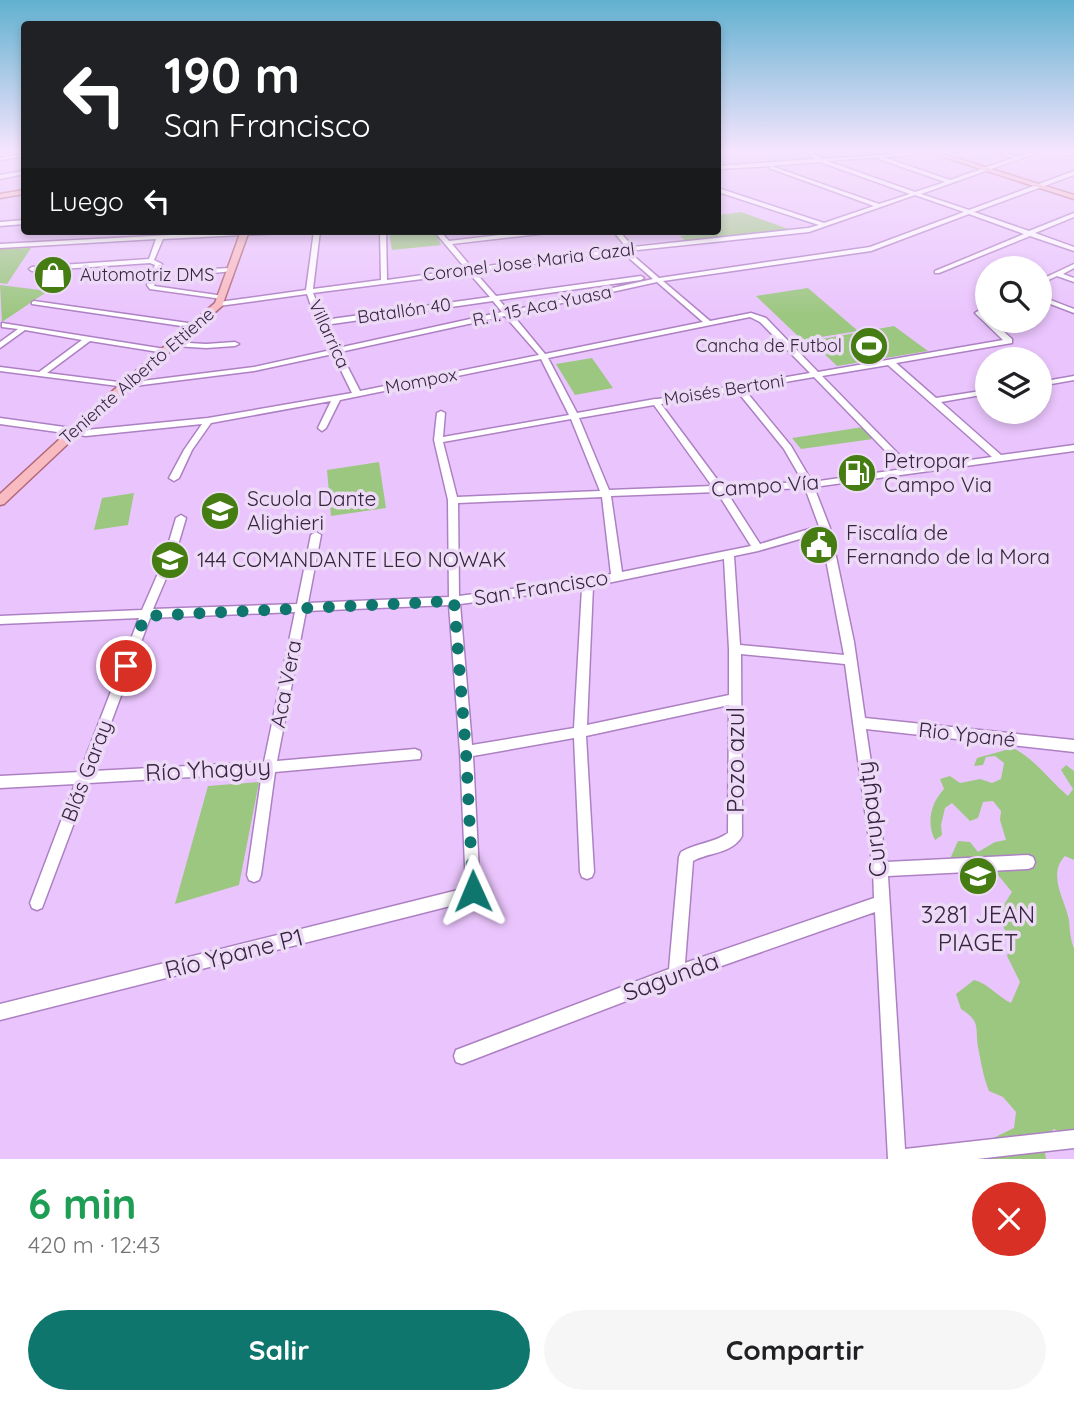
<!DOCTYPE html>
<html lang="es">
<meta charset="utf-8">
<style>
body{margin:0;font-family:Quicksand,sans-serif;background:#f6f6f6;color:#202124;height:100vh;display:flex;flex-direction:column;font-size:26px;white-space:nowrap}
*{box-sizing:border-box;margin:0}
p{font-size:23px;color:#757577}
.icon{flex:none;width:38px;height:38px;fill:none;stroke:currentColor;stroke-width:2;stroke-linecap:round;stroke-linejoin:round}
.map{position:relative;height:1159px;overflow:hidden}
.panel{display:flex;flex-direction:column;background:#fff;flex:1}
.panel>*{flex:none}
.hud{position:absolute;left:21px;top:21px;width:700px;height:214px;border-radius:7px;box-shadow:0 4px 10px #0003;background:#202124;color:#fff;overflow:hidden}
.tools{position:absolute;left:975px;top:256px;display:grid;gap:14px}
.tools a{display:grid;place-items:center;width:77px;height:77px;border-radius:50%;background:#fff;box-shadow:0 4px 10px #0003;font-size:35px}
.pin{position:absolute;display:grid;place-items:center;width:60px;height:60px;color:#fff;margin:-30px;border:4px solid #fff;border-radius:50%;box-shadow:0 2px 7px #0007}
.me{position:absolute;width:77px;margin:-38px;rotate:359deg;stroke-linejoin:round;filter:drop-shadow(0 0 5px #0008)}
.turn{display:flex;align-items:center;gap:24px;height:147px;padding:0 28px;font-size:32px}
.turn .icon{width:91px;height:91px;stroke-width:2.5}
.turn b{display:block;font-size:49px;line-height:60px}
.then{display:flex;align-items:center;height:66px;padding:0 28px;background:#0003;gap:14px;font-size:26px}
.round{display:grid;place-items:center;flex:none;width:74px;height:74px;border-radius:37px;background:#f6f6f6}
.head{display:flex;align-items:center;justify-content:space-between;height:119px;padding:0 28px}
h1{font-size:42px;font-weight:800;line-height:52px;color:#1e9e55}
.button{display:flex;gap:14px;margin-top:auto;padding:14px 28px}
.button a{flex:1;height:80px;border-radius:42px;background:#0f766e;color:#fff;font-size:28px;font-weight:800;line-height:80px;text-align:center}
.button a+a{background:#f6f6f6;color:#202124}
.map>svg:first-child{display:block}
.green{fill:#9cc781}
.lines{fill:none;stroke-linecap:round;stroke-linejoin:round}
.minor-casing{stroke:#ad80c3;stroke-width:3}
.major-casing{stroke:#b16879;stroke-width:3}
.minor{fill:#fff;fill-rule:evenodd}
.major{fill:#f8bbc1;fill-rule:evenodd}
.route{stroke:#0f766e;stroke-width:12;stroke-dasharray:0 21.6}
.labels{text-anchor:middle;stroke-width:7;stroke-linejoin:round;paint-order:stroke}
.far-street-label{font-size:18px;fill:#372440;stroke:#eddaf7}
.far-poi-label{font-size:18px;fill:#372440;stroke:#eddaf7;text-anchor:start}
.poi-label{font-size:21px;fill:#372440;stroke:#eddaf7;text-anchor:start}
.street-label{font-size:21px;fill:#372440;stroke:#eddaf7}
.near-street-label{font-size:24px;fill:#372440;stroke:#eddaf7}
.near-poi-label{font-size:24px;fill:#372440;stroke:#eddaf7}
</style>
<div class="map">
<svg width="1074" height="1159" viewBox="0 0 1074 1159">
<rect width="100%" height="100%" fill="#eac5fd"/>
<g class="green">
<path d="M741,212L794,231L699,240H684L680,236L693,234L691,231H718V215Z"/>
<path d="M389,231H431L437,234L441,245L392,250Z"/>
<path d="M31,248L7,284L0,283V249Z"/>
<path d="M0,285L48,291L2,322Z"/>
<path d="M808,288L858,331L802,340L756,296Z"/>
<path d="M894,326L928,351L837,366L811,341Z"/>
<path d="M592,358L613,388L575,395L556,364Z"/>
<path d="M863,427L873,439L801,449L792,438Z"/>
<path d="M379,462L386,508L331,516L327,470Z"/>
<path d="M134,493L128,525L94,530L102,498Z"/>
<path d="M1013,748C1035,759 1049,780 1068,796L1073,789L1061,770L1066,765L1074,771V860L1065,856C1047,875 1065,899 1069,920C1070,929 1070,939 1074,948V1138L1054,1129L1043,1139L1046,1159H969L989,1140L1014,1128L1016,1112L1003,1097L989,1091C983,1076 981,1062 978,1047C975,1026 981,1022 961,1009L956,994L974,980C989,984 997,996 1011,1003L1020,982L1007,956L1011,945C1000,919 996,916 1012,892L987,862L950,859L958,841L970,842L978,852L995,842L1006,840L1000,820L1001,811L993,801L983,802L978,818L970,821L952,803L945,808L941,825L942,835L935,840C926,822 931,803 944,789L940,779L950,776L960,783L980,779L992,783L1001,779L1004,763L995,756L986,757L983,765L974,766L977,758Z"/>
<path d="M259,782L239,885L175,904L208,786Z"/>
</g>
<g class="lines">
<g class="minor-casing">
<g id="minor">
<path d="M807,152H812L822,159L932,152L930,153L883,157L950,180L1013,158L995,152C1003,152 1012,157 1020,156C1027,155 1032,152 1039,152L921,194L969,210L1074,171V175L974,212L1029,231L1074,213V217L1035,233L1074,247V251L1030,236L939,273H935V271L1024,234L969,214L871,251L663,281L710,321L751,313L766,318L818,372L1003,340L975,313L987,305V310L983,313L987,317V320H991L1012,339V343L896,363L936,398L987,390V394L941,402L1001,455L1074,445V451L814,487L830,528L854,642L865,718L1074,740V752L866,729L886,862L1028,855L1033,857L1035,862L1033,867L1028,869L888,876L905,1149L1074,1130V1148L977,1159H888L875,912L676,982L462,1064L456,1062L454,1056L456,1050L669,969L679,857L681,852C696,843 714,843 728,833L729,705L586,736L594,872L592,877L587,879L582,877L580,872L574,738L473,756L480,891L474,900L0,1020V1004L466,888L460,752L449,605L306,611L277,761L415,749L420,751L421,755L420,759L275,772L261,875L259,880L254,882L249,880L247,875L262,773L89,783L42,908L37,910L32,908L30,903L75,784L0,788V776L80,772L139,618L0,624V616L142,610L163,562L176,518L181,515L186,518L173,562L153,609L297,604L311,535L316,532L321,535L308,603L449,597L448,500L434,440L437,413L441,411L445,413L443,437L569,415L541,359L340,400L326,428L322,431L318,428L331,401L211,423L192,450L179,478L174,481L169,478L184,450L202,424L86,436L0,424V418L86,430L208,418L352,393L333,354L254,371L126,387L0,371V367L39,372L82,340L25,330L0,348V342L18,329L2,327V323L165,349L169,351L165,353L90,341L47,373L126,383L254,367L331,350L317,323L307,294L219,306L216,304L219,302L306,290L314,231H320L313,289L381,280L380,231H386L387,280L466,269L434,231H440L449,241L533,231H551L548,233L452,244L472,268L627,248L613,231H619L633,247L808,228L819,225L718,192V188L824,223L874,206L769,168L771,166L718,169V166L816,159ZM879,157V159L945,182L915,192L827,161ZM820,162L910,194L879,204L771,166ZM915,195L964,212L870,247L659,278L628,251L809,232ZM622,252L653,279L509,311L499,300L641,280L644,278L641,276L496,296L475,272ZM469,273L490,297L324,320L313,293ZM657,282L703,322L545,354L512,314ZM493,301L502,312L338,348L325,325ZM505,316L539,355L360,391L340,352ZM750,317L760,322L810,373L658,399H655L577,413L548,358ZM888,365L992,457L912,468L822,376ZM814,377L903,469L812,482L791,446L744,389ZM737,391L784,449L803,482L722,486L661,404ZM654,405L712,486L609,490L579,418ZM571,419L600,491L457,497L443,442ZM805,488L819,526L760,544L726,491ZM717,492L751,546L622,572L611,496ZM602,497L611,574L588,579L459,596L458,503ZM821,533L844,655L740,645L734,556L758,551ZM724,559L729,649V695L587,725L593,586ZM582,588L574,728L472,745L460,604ZM295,612L264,762L93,771L150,618ZM741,654L845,664L873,869L874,898L685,963L693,861C709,852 732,854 742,836Z"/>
<path d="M1060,152L1074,154V156L1060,153Z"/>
<path d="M24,154V156L0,160V158Z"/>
<path d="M24,171V174L0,179V175Z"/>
<path d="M24,220V224L0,226V222Z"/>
<path d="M248,231H285L282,233L163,239L154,260L162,264L154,286L224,296L225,297L222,299L150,289L147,285L155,265L150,263L32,271L29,269L32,267L149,259L156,239L0,248V244Z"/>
<path d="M1074,264V268L1063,274L1074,278V282L1057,276L1040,284V280Z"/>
<path d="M231,268L234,270L233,271L213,273L195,279L192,277L212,269Z"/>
<path d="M1040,296L1074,309V313L1040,300Z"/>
<path d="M34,301L195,324L199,326L195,328L32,304V302Z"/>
<path d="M171,342L206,344L235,342L239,344L235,346L206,348L174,346H171Z"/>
<path d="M1074,376V380L1040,386V382Z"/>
</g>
</g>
<g class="major-casing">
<g id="major">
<path d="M928,152H937L1074,195V199Z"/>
<path d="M24,190V194L0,198V194Z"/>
<path d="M241,231H249L222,306L109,405L4,504L0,505V494L101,401L215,303Z"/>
</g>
</g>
<use href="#minor" class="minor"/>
<use href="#major" class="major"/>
</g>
<linearGradient id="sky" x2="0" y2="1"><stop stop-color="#61b1d0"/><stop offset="0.48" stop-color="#f6e5fe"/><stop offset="1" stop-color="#f6e5fe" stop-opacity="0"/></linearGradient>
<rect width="1074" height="314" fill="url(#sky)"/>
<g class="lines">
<path class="route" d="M126,666L145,616L454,601L466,752L473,891"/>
</g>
<defs>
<g id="shop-disc" transform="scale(2.0125)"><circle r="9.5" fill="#467d13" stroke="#eddaf7"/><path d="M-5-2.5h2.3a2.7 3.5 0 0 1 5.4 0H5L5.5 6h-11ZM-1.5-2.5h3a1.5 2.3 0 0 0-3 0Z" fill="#fff"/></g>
<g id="stadium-disc" transform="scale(2.0125)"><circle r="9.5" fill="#467d13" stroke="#eddaf7"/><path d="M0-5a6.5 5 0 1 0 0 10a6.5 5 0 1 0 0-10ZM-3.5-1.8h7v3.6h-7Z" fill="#fff"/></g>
<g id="fuel-disc" transform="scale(2.0125)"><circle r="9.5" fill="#467d13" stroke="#eddaf7"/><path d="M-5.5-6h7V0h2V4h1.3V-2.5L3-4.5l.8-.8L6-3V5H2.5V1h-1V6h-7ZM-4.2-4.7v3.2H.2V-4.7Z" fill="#fff"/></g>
<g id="school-disc" transform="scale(2.0125)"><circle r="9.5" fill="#467d13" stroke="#eddaf7"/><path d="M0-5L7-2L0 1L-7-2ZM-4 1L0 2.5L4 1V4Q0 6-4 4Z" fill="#fff"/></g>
<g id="civic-disc" transform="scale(2.0125)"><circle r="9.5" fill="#467d13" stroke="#eddaf7"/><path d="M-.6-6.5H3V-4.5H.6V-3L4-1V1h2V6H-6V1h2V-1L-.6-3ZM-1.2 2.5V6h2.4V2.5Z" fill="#fff"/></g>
</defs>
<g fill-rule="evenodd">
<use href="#shop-disc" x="53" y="275"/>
<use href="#stadium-disc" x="869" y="346"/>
<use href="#fuel-disc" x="857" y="473"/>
<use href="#school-disc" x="220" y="511"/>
<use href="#civic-disc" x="819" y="545"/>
<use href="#school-disc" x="170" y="560"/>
<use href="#school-disc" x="978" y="876"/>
</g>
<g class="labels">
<g class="far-street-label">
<text transform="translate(529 262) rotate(-7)" y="6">Coronel Jose Maria Cazal</text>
<text transform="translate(542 306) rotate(-12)" y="6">R. I. 15 Aca Yuasa</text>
<text transform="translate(404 311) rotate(-8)" y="6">Batallón 40</text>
<text transform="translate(329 334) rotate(65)" y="6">Villarrica</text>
<text transform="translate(137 376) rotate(-41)" y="6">Teniente Alberto Ettiene</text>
<text transform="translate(421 381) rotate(-11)" y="6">Mompox</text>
<text transform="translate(724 390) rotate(-9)" y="6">Moisés Bertoni</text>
</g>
<g class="far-poi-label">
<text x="80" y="281">Automotriz DMS</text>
<text x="842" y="352" text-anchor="end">Cancha de Futbol</text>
</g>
<g class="poi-label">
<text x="884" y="468">Petropar<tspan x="884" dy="24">Campo Via</tspan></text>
<text x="247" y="506">Scuola Dante<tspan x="247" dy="24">Alighieri</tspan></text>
<text x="846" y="540">Fiscalía de<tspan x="846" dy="24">Fernando de la Mora</tspan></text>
<text x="197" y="567">144 COMANDANTE LEO NOWAK</text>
</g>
<g class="street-label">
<text transform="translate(765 486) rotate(-4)" y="7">Campo Vía</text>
<text transform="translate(541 588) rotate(-9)" y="7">San Francisco</text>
<text transform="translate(286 684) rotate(-79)" y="7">Aca Vera</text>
<text transform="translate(967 735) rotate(6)" y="7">Rio Ypané</text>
<text transform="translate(87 771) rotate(-69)" y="7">Blás Garay</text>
</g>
<g class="near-street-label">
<text transform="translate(736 760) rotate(-90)" y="8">Pozo azul</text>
<text transform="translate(208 770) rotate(-3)" y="8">Río Yhaguy</text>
<text transform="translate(872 819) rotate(-97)" y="8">Curupayty</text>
<text transform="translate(234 954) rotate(-14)" y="8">Río Ypane P1</text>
<text transform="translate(671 977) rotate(-20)" y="8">Sagunda</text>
</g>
<g class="near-poi-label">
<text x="978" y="923">3281 JEAN<tspan x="978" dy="28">PIAGET</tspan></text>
</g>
</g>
</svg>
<div class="tools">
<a><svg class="icon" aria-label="search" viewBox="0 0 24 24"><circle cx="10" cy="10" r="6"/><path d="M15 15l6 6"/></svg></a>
<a><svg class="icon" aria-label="layers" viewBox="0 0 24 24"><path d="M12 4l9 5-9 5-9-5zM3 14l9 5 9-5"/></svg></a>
</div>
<div class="pin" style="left:126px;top:666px;background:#d93025"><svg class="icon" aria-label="arrive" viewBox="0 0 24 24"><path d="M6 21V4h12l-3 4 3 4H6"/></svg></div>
<svg class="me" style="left:473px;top:891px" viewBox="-20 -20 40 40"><path d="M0-17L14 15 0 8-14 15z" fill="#0f766e" stroke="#fff" stroke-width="4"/></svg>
<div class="hud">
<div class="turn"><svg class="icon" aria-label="left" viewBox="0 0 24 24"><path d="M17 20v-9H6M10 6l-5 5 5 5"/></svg><div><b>190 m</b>San Francisco</div></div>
<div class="then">Luego<svg class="icon" aria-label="left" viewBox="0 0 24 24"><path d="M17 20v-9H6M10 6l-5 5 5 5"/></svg></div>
</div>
</div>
<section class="panel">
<div class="head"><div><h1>6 min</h1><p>420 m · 12:43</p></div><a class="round" style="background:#d93025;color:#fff"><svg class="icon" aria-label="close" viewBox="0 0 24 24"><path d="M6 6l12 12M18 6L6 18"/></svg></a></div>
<div class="button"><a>Salir</a><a>Compartir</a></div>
</section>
